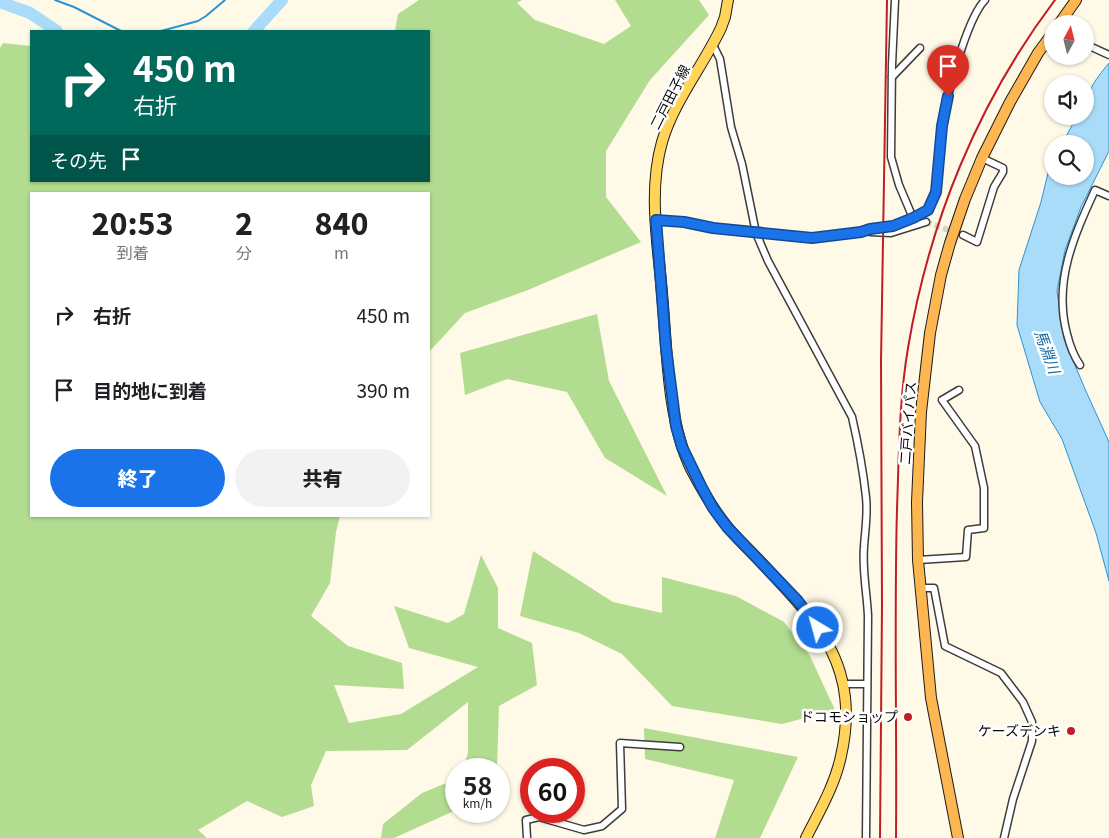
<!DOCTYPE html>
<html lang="ja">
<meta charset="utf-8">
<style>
body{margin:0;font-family:Georgia,"Noto Sans JP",serif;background:#f2f2f2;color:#202124;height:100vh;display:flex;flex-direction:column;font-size:19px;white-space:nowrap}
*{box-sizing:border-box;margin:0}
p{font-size:16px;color:#757577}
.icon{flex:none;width:28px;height:28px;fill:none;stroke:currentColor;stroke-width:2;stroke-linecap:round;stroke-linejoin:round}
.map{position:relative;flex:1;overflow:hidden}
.sheet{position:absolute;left:30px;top:192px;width:400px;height:325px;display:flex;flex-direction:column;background:#fff;border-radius:0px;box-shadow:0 1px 4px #0004}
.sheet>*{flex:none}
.guide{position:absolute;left:30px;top:30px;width:400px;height:152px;border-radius:0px;box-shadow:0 1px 4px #0004;background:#00695c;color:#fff;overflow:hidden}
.needle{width:32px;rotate:7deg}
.controls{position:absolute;left:1044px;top:15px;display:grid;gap:10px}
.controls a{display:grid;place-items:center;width:50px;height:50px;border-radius:50%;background:#fff;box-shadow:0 1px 4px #0004;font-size:25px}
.speed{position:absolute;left:445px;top:758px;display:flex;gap:10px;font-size:25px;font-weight:700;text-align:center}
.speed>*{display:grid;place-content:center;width:65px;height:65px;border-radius:50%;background:#fff;box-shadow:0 1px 4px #0004;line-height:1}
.speed small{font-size:12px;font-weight:400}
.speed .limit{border:8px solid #d22;background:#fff;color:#111}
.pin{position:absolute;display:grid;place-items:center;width:42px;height:42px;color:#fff;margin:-51px -21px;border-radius:50% 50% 50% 0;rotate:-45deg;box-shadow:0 0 5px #0007}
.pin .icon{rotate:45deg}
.me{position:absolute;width:55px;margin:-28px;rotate:323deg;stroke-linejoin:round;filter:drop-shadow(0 0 4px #0008)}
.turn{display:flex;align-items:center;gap:18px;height:105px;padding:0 20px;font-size:22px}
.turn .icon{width:65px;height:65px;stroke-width:2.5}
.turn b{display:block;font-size:35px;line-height:42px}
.then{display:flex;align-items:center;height:48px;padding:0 20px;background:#0003;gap:10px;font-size:19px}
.eta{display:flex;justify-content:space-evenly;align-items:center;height:85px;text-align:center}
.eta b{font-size:30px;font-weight:800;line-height:35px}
.action{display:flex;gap:10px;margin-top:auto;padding:10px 20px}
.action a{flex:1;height:58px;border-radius:30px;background:#1a73e8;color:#fff;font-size:20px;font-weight:800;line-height:58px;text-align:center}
.action a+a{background:#f2f2f2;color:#202124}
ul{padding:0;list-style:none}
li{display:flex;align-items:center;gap:15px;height:75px;padding:0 20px}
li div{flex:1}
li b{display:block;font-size:19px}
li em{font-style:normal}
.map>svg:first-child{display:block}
.forest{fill:#b2dc8f}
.water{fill:#a9dcf9;stroke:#2d93d4}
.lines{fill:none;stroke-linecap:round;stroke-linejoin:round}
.stream{stroke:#2d93d4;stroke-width:2}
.river{stroke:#a9dcf9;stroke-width:12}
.minor-tunnel{stroke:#dad6c7;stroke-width:6;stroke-dasharray:6 3;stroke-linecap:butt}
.minor-casing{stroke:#3d3d3d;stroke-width:9}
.primary-casing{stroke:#1b1b1b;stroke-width:12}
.trunk-casing{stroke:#1b1b1b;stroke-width:12}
.minor{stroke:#fff;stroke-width:6}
.primary{stroke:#ffd458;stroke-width:10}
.trunk{stroke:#feb650;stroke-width:10}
.rail{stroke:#c01d27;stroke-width:2}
.route-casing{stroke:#114b97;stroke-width:12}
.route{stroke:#1a73e8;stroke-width:9}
.poi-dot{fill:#c01d27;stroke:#fff;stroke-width:2}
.labels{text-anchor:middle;stroke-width:5;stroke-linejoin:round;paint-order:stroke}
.street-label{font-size:14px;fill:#0a0a0a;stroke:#fff}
.poi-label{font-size:14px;fill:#0a0a0a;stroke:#fff;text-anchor:end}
.water-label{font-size:15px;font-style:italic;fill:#0f63a1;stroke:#fff}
</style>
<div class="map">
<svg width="1109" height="838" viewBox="0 0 1109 838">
<rect width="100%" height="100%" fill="#fffae8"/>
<g class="forest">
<path d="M419,0H522L517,3L535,20L604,44L631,26L615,0H699L709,15L650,80L606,151V197L641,242L528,290L465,313L429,352V194H31V516H340L336,532L330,583L311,616L348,646L402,663L404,689L334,685L349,723L401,714L478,667L409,648L394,606L448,623L464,614L481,555L498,588V628L532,643L537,685L499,706L497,769H463L468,753V702L407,750L326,751L311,785L314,806L282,817L247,801L198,830L207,838H0V48L3,43L31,46V181H429V31H395L398,14Z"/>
<path d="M597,314L609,381L667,496L605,458L567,392L507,379L465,395L460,353Z"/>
<path d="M533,551L613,602L662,613V577L736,596L784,622L810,656L835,710L782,724L672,706L622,654L579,633L520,616Z"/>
<path d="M644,728L798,757L760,838H715L734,780L645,759Z"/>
<path d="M456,779V810L394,838H381L383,824L422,793Z"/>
</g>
<path class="water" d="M1109,63V151L1081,207L1065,250L1057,291L1064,339L1085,389L1109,442V581L1096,533L1062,439L1040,402L1017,325L1019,270L1041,202L1049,169L1052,162V176H1085V144H1062L1077,116H1085C1085,93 1094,81 1109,63Z"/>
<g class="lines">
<g class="stream">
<path d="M55,0L74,7L121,31"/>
<path d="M161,31L198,21L206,16L225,0"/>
</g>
<g class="river">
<path d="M0,2L30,13L57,31"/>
<path d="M254,31L282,0"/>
</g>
<path class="minor-tunnel" d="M926,222L963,235"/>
<g class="minor-casing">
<g id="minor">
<path d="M895,0L892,65L891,157L899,185L913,218"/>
<path d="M1085,44L1109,55"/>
<path d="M713,45L720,59L731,127L742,164L756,233L768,261L852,417C858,443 863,470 866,497C868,514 865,530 864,547C862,570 867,593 868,616L866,838"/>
<path d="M892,77L920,48"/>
<path d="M656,221C676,220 693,223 712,228C726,231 740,231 754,232C777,235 802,240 826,237C848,235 913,225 927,210C941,196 938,146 942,125C947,96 966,20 985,0"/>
<path d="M870,232L891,233L926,222"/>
<path d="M963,235L977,242L994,187L1003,172V168L982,158"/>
<path d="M1080,365C1073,355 1070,346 1067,334C1053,282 1074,236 1095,190L1109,196"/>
<path d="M918,560L966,557L968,530L984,528V488L975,446L942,400L959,390"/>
<path d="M921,588H934L945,646L1001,673L1023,702L1032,722V741L1013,799L1004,838"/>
<path d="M843,684H867"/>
<path d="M527,838L526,820L539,817L584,830L602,826L622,809L620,743L680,747"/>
</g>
</g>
<g class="primary-casing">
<path id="primary" d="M728,0L725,17L721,28C703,66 674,101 662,142C648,191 658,244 662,293C667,348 667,420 691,469C701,488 712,508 726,525C735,537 747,547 757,558C815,620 862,663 841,756C835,785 819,812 806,838"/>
</g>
<g class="trunk-casing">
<g id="trunk">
<path d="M1059,24L1076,0"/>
<path d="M958,838L931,698L918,560L917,502L921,412L930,333L941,275L950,243L965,199L982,158L1010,102L1038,53L1052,34"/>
</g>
</g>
<use href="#minor" class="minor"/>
<use href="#primary" class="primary"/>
<use href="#trunk" class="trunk"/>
<g class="rail">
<path d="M880,838L882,606L881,362L887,0"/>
<path d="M896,838C897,728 894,619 897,509C899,455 899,401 908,348C929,222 978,102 1055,0"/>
</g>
</g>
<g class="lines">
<g class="route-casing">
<path id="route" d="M818,628L798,601L727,527L713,508L701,486L682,447L676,426L666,348L656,220L684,222L713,228L812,238L861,232L870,229L893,226L913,218L928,210L936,192L942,126L948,96"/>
</g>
<use href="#route" class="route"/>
</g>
<g class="poi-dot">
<circle cx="908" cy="717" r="5"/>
<circle cx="1071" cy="731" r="5"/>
</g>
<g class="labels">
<g class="street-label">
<text transform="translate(670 97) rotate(-63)" y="5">二戸田子線</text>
<text transform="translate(908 423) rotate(-86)" y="5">二戸バイパス</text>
</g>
<g class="poi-label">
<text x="898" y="722">ドコモショップ</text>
<text x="1061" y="736">ケーズデンキ</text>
</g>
<g class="water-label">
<text transform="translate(1047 352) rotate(70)" y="5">馬淵川</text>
</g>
</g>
</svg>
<div class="controls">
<a><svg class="needle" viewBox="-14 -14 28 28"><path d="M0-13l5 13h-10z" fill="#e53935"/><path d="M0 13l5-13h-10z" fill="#757577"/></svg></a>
<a><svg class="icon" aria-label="sound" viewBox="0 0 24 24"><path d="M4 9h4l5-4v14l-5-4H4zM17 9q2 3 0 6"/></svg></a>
<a><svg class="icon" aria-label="search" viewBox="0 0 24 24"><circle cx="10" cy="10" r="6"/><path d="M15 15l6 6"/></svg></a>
</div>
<div class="speed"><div>58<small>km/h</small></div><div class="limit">60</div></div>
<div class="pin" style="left:948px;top:96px;background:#d93025"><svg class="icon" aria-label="arrive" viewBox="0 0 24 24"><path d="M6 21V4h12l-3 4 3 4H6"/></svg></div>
<svg class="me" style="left:818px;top:628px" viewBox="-20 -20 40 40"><circle r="17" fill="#1a73e8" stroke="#fff" stroke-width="3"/><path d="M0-11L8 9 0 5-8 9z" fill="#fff"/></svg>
<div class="guide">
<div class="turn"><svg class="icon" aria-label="right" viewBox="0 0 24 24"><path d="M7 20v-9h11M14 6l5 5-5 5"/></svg><div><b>450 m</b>右折</div></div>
<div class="then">その先<svg class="icon" aria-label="arrive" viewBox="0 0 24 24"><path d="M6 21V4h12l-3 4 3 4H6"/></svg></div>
</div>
<section class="sheet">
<div class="eta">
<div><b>20:53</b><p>到着</p></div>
<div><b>2</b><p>分</p></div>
<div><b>840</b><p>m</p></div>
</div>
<ul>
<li><svg class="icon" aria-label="right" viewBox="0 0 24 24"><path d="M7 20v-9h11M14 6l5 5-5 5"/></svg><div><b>右折</b></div><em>450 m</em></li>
<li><svg class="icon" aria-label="arrive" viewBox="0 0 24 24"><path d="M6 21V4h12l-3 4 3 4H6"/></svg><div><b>目的地に到着</b></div><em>390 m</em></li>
</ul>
<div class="action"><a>終了</a><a>共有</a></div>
</section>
</div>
